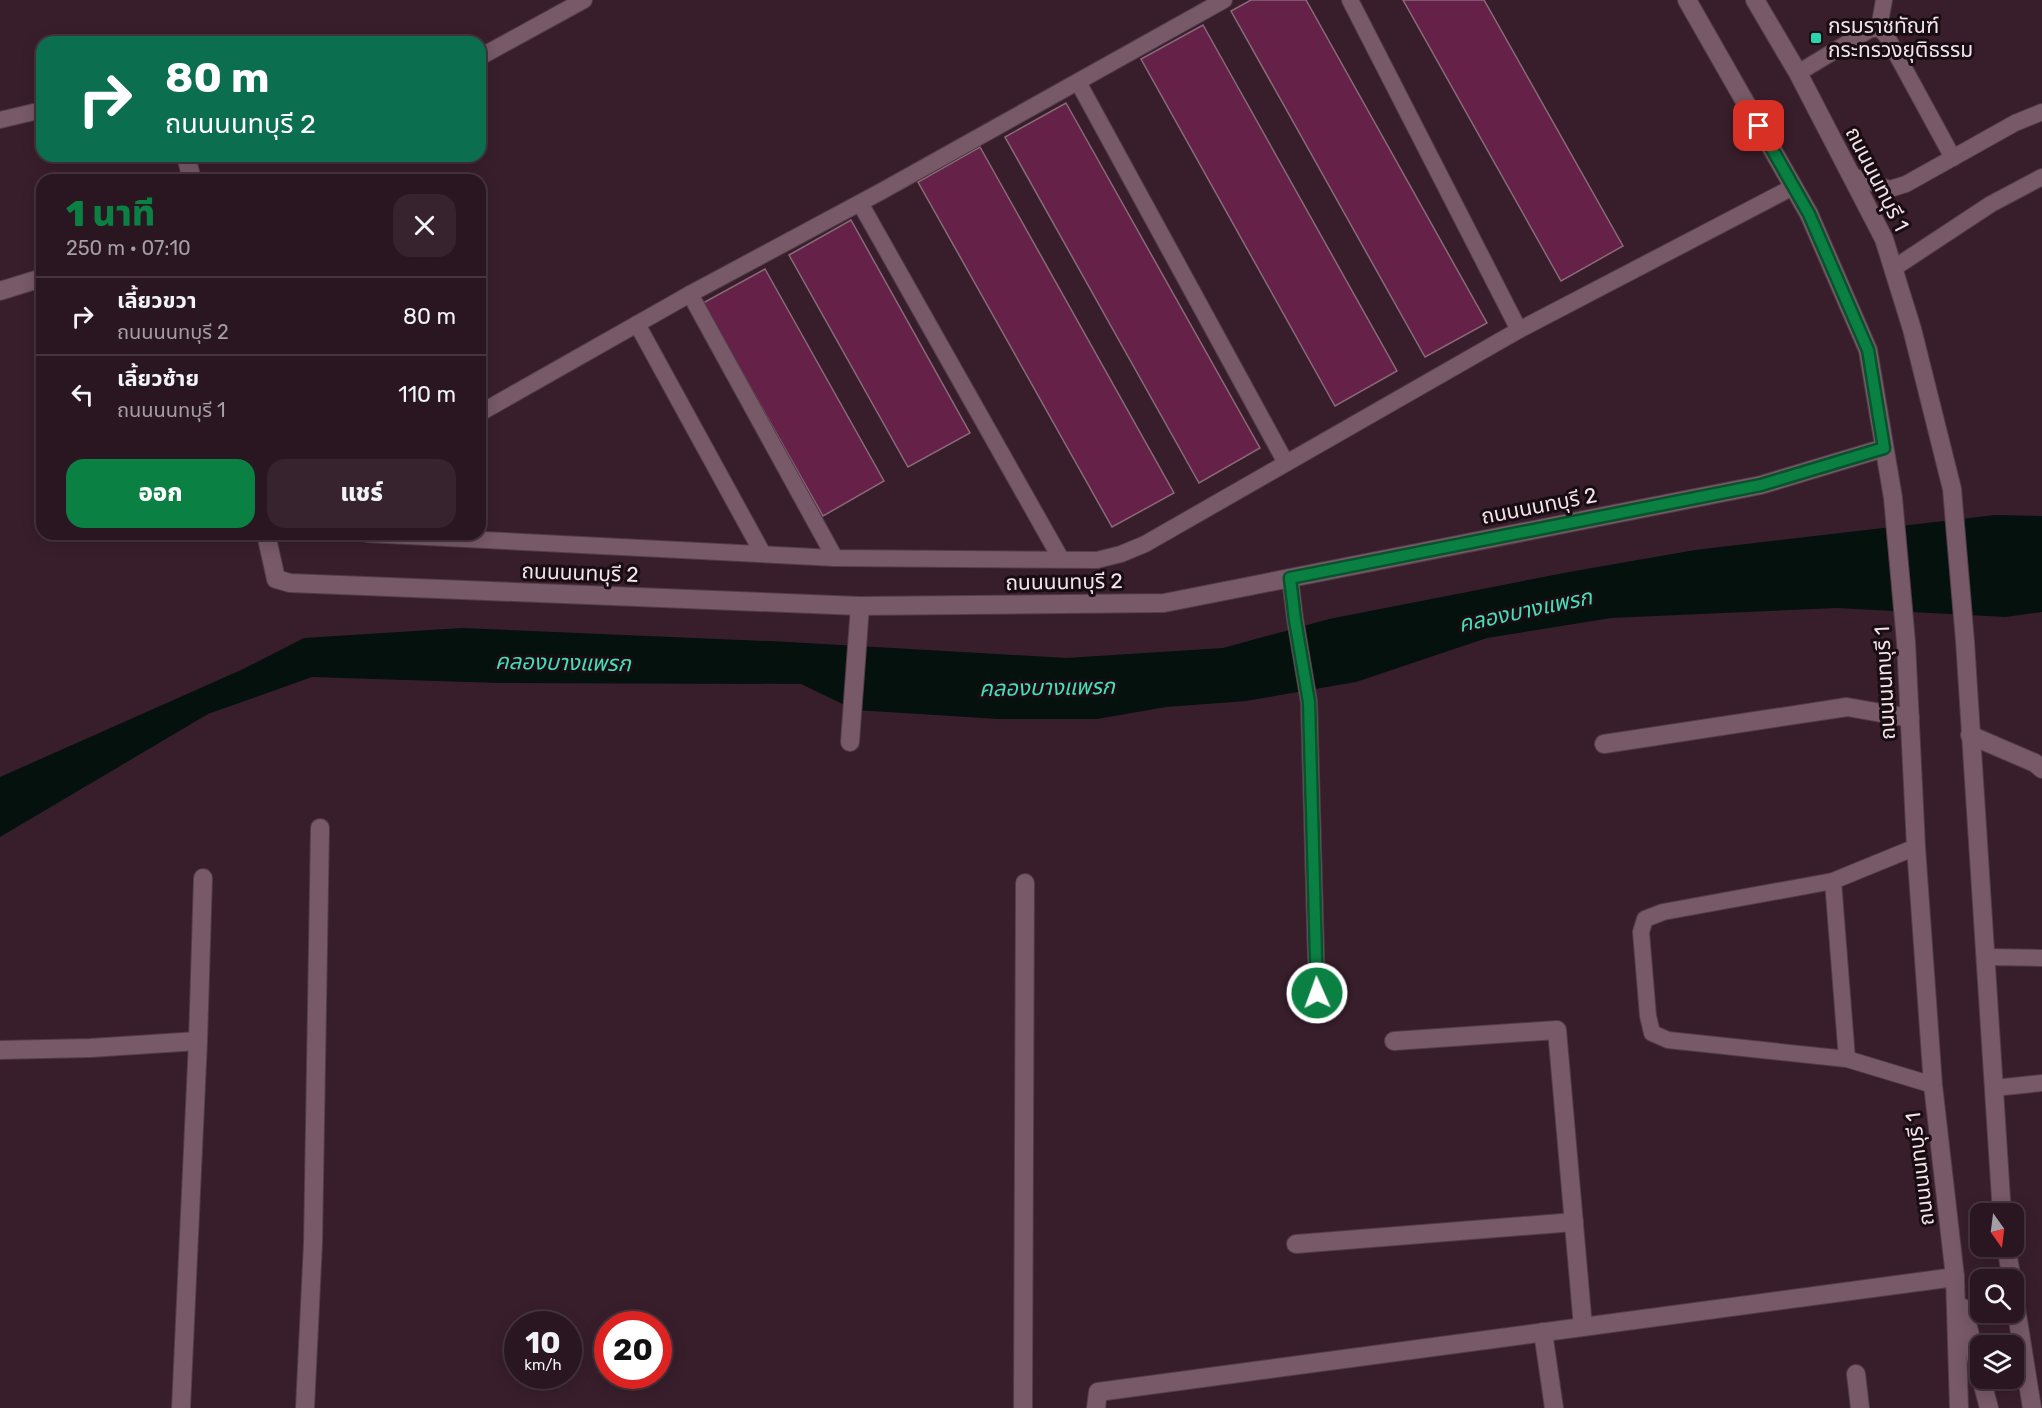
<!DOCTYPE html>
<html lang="th">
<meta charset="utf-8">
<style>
body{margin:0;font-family:Rubik,"Noto Sans Thai",sans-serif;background:#36232d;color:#f1f3f6;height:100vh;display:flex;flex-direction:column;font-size:22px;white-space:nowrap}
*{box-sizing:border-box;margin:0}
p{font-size:20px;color:#a59fa5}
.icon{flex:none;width:33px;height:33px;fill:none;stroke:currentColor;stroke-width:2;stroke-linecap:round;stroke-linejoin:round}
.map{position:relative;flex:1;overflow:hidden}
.details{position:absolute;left:36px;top:174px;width:450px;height:366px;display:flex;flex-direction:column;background:#2a1620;border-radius:18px;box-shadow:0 3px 15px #0003,0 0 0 2px #46353e}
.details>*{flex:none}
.guide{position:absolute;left:36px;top:36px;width:450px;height:126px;border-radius:18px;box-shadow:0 3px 15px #0003,0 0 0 2px #46353e;background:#0b6e4f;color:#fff;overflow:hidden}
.needle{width:39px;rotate:166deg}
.buttons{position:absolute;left:1970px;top:1203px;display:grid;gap:12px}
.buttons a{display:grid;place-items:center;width:54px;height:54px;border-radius:12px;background:#2a1620;box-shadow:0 3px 15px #0003,0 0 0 2px #46353e;font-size:30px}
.speed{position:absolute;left:504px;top:1311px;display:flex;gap:12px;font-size:30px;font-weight:700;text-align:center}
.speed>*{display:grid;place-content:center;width:78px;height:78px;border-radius:50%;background:#2a1620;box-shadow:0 3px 15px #0003,0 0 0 2px #46353e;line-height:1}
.speed small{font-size:15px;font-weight:400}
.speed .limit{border:9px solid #d22;background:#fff;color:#111}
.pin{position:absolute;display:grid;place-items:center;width:51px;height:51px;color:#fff;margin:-26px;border-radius:12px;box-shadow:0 3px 9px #0006}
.me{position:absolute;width:66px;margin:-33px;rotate:358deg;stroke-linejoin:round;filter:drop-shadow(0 0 4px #0008)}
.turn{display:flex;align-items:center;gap:21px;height:126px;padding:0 30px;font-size:27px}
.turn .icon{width:78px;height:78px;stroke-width:2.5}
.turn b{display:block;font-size:42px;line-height:51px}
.round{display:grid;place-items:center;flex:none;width:63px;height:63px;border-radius:18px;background:#36232d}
.overview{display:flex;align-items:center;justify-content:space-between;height:102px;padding:0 30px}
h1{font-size:36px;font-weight:800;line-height:45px;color:#0b8043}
.action{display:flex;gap:12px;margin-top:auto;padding:12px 30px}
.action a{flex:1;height:69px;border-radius:18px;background:#0b8043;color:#fff;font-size:24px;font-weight:800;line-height:69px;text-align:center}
.action a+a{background:#36232d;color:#f1f3f6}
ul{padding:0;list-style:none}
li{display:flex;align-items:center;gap:18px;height:78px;padding:0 30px;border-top:2px solid #46353e}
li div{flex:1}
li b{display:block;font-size:22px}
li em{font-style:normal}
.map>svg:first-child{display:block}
.water{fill:#04110c}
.building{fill:#652148;stroke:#896a79;stroke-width:1.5}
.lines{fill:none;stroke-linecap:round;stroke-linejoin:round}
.lane-casing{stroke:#523c48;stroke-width:18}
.street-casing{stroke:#523c48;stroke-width:20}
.secondary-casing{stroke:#523c48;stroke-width:20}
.lane{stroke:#775968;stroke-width:16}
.street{stroke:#775968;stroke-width:18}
.secondary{stroke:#775968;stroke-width:18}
.route-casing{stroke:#07532c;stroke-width:15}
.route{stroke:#0b8043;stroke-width:10}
.poi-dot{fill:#29d5ad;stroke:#180d12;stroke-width:2}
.labels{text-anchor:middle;stroke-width:6;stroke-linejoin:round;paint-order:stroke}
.poi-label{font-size:21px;fill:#f5e3eb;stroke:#180d12;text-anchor:start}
.street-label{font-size:21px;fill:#f5e3eb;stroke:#180d12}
.water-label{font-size:22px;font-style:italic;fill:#46deb7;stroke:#180d12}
</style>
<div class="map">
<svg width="2042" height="1408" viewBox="0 0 2042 1408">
<rect width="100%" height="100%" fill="#381e2b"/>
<path class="water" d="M1995,515L2042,516V612L2006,617L1837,608L1611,618L1487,638L1356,682L1246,701L1166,707L1097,719H999L855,710L801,684L499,683L312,677L208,714L0,837V777L241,670L304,638L462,628L789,642L1066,658L1223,648L1329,619L1569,572L1695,550Z"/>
<g class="building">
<path d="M1251,0H1306L1487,323L1425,357L1231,11Z"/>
<path d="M1403,0H1484L1623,246L1561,281Z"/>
<path d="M1203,25L1397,371L1335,406L1141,59Z"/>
<path d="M1066,103L1260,448L1199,483L1005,137Z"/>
<path d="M980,147L1174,493L1112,527L918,182Z"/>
<path d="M851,220L970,433L908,467L789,255Z"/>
<path d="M765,269L884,481L823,516L703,303Z"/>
</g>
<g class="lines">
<g class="lane-casing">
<g id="lane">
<path d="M1350,0L1519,330"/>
<path d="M1879,28L1884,0"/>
<path d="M480,57L584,0"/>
<path d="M1798,73L1869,30L1879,28L1886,35L1953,158"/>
<path d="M1078,82L1286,463"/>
<path d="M0,120L42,110"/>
<path d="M1852,176L1890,189L1906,184L2015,123L2042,112"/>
<path d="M860,203L1061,559"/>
<path d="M1894,268L1991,204L2042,177"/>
<path d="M690,294L835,558"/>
<path d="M637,324L763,554"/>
<path d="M480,413L690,294L882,191L1224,0"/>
<path d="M367,534L835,558L1097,560L1121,554L1145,544L1519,330L1793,187"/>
<path d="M1290,578L1295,619L1309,702L1317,993"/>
<path d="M1916,847L1833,881L1663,912L1645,919L1641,932L1648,1016L1652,1033L1668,1040L1847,1059L1933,1085"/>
<path d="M1833,881L1847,1059"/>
<path d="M1986,957L2042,958"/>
<path d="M1994,1088L2042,1083"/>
</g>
</g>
<g class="street-casing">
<g id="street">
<path d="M186,156L192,180"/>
<path d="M0,291L42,278"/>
<path d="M266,534L276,579L290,583L860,606L1164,603L1761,485L1884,448"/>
<path d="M1970,735L2035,763L2042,769"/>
<path d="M850,742L860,606"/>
<path d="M1604,744L1847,707L1910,718"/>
<path d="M1394,1041L1557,1030L1583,1327"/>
<path d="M0,1050L90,1048L198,1041"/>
<path d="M1296,1244L1574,1222"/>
<path d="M1543,1332L1554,1408"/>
<path d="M1856,1374L1860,1408"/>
<path d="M181,1408L198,1041L203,878"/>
<path d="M305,1408L313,1243L320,828"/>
<path d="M1023,1408L1025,883"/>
<path d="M1096,1408L1098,1392L1955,1277"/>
</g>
</g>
<g class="secondary-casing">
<g id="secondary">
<path d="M1687,0L1809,214L1868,350L1893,498L1906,642L1916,847L1933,1085L1955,1277L1959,1408"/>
<path d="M1755,0L1798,73L1884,239L1912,329L1952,489L1965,641L2002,1214"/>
<path d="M2006,1246L2012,1280"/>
<path d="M2013,1289L2032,1408"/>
<path d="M1963,1308L1980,1373"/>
<path d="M1981,1378L1989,1408"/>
</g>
</g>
<use href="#lane" class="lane"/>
<use href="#street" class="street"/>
<use href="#secondary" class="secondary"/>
</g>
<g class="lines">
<g class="route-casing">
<path id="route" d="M1317,993L1309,702L1295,620L1290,578L1761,485L1884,448L1868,350L1809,214L1759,126"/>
</g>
<use href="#route" class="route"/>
</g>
<rect class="poi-dot" x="1810" y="32" width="12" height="12" rx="3"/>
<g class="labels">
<g class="poi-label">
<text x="1828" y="33">กรมราชทัณฑ์<tspan x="1828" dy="24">กระทรวงยุติธรรม</tspan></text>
</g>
<g class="street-label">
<text transform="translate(1877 179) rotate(63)" y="7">ถนนนนทบุรี 1</text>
<text transform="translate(1539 506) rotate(-11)" y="7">ถนนนนทบุรี 2</text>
<text transform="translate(580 573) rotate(2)" y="7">ถนนนนทบุรี 2</text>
<text transform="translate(1064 582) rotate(-1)" y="7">ถนนนนทบุรี 2</text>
<text transform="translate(1885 683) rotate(-93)" y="7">ถนนนนทบุรี 1</text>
<text transform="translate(1920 1169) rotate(-97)" y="7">ถนนนนทบุรี 1</text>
</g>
<g class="water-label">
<text transform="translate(1525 610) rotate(-12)" y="8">คลองบางแพรก</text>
<text transform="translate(563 662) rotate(1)" y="8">คลองบางแพรก</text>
<text transform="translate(1047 687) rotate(-1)" y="8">คลองบางแพรก</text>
</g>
</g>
</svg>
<div class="buttons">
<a><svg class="needle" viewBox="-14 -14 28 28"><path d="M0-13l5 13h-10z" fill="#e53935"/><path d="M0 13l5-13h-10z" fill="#a59fa5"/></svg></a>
<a><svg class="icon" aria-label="search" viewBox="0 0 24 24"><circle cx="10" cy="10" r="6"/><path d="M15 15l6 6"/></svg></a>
<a><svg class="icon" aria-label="layers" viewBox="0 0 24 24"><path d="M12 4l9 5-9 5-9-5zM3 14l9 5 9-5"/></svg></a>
</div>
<div class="speed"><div>10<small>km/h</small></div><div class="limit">20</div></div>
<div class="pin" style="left:1759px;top:126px;background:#d93025"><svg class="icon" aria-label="arrive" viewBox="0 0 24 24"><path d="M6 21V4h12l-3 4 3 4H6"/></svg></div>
<svg class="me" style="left:1317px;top:993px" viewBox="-20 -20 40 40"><circle r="17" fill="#0b8043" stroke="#fff" stroke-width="3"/><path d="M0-11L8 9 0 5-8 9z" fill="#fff"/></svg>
<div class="guide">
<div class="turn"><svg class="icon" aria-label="right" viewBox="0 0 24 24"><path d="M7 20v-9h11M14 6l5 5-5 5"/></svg><div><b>80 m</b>ถนนนนทบุรี 2</div></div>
</div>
<section class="details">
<div class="overview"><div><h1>1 นาที</h1><p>250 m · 07:10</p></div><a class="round"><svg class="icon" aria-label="close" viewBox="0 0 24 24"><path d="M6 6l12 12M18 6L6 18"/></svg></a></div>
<ul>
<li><svg class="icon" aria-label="right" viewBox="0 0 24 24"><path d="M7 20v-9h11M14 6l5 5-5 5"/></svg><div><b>เลี้ยวขวา</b><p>ถนนนนทบุรี 2</p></div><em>80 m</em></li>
<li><svg class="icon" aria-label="left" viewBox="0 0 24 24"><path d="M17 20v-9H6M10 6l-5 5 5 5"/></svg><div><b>เลี้ยวซ้าย</b><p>ถนนนนทบุรี 1</p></div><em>110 m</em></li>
</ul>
<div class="action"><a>ออก</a><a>แชร์</a></div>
</section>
</div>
